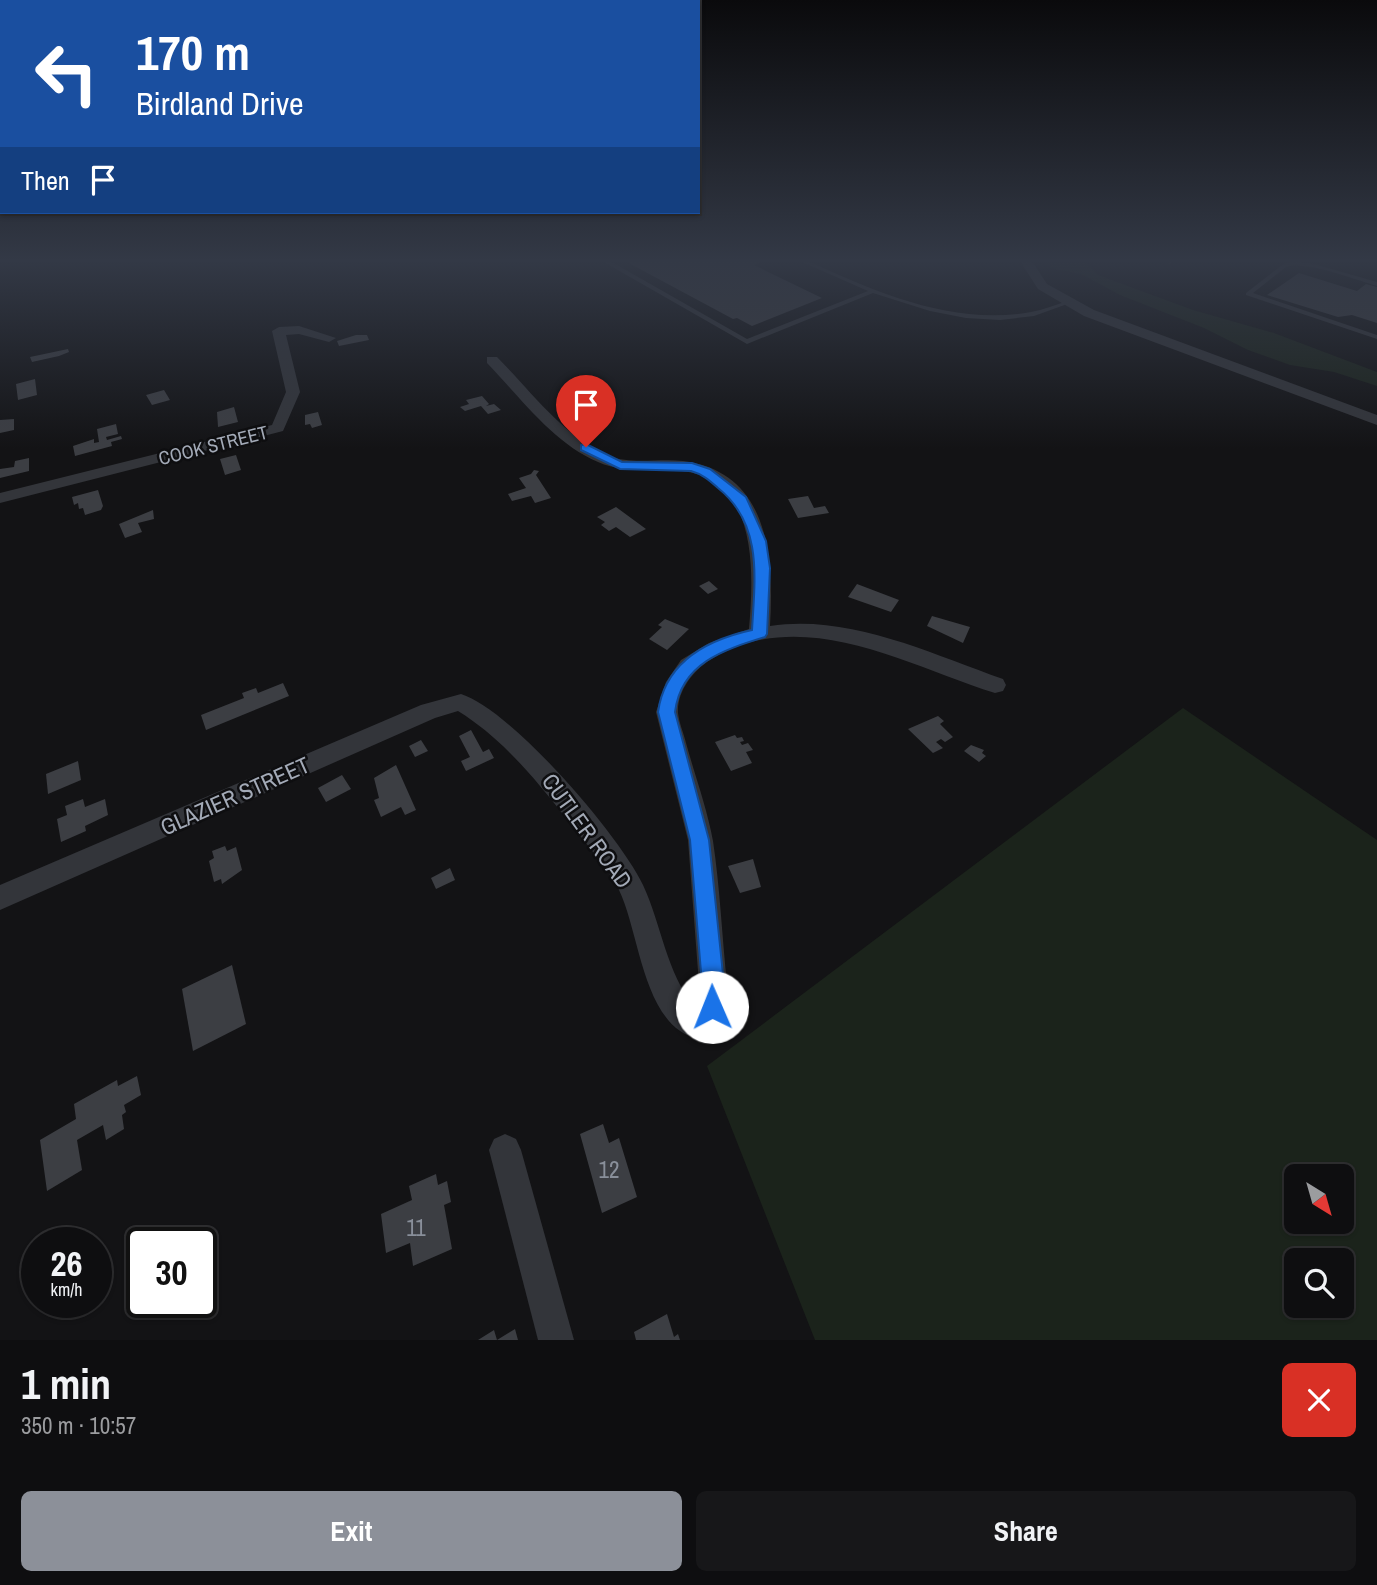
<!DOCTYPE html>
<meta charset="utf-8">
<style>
body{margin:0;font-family:"Archivo Narrow",sans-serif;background:#171719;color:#f1f3f6;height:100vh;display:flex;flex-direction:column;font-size:26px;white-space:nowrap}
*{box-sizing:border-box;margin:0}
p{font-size:23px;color:#9b9c9f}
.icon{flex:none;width:38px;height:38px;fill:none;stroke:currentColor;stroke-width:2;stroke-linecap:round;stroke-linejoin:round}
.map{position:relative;height:1340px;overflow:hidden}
.details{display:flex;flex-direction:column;background:#0e0e10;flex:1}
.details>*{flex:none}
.hud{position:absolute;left:0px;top:0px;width:700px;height:214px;box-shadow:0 2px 5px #0004,0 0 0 2px #2e2e30;background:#1a4fa0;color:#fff;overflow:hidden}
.needle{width:46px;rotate:143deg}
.tools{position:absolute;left:1284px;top:1164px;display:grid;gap:14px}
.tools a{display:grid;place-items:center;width:70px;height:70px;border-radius:10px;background:#0e0e10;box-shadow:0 2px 5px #0004,0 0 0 2px #2e2e30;font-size:35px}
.speed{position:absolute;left:21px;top:1227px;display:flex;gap:14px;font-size:35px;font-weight:700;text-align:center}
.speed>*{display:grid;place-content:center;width:91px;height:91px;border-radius:50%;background:#0e0e10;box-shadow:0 2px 5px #0004,0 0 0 2px #2e2e30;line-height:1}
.speed small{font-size:18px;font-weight:400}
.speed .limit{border:4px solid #111;border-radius:10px;background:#fff;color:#111}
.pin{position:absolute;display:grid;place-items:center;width:60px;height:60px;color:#fff;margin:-72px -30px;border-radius:50% 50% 50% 0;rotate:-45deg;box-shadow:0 0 7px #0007}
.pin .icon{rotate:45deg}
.me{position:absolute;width:77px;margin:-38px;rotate:359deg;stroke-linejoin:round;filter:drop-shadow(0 0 5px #0008)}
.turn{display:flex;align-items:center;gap:24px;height:147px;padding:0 21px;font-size:32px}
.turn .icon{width:91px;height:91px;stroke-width:2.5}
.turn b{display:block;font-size:49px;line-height:60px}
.then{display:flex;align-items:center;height:66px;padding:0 21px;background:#0003;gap:14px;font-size:26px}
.round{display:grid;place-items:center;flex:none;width:74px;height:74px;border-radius:10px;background:#171719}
.head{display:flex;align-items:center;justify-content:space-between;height:119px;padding:0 21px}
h1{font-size:42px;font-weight:700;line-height:52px}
.button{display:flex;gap:14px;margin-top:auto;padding:14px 21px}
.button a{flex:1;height:80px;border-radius:10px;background:#8c9099;color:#fff;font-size:28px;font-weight:700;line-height:80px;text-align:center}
.button a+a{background:#171719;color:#f1f3f6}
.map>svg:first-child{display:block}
.green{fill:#1b231b;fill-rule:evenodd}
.building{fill:#3c3e43}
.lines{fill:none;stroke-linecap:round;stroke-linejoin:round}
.lane{fill:#33353a;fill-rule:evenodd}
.street{fill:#33353a;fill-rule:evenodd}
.route{fill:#1a73e8;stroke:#114b97;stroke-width:2}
.labels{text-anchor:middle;stroke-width:5;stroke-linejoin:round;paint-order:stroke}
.far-street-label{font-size:19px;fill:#a3aab7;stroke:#0e0e10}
.street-label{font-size:23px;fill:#a3aab7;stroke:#0e0e10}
.near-number-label{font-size:23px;fill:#898f9a}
</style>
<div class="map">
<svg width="1377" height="1340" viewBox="0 0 1377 1340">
<rect width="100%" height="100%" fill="#131315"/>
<g class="green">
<path d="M1047,261H1084L1098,275L1193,310L1274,333L1377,372V386L1334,372L1290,365L1248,350L1204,328L1120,295L1081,274L1050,268Z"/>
<path d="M1183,708L1377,840V1340H815L707,1066ZM1297,1176H1342V1222H1297ZM1297,1260H1342V1306H1297Z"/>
</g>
<g class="building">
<path d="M625,261H763L754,265L822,298L752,326L737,318L733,319Z"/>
<path d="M1299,273L1357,291L1366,284L1377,287V323L1352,315L1338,317L1267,295Z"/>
<path d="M356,335H367L369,340L339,346L337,341Z"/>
<path d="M68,349L69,352L59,356L32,362L30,357Z"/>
<path d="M35,379L37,395L18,400L16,384Z"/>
<path d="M164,390L170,400L152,405L146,395Z"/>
<path d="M482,396L489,404L486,406L494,404L501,410L488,414L481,406L465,411L460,407L469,404L466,400Z"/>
<path d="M234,407L238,422L218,427L217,412Z"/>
<path d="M318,412L322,425L312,428L310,424L305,425V415Z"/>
<path d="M14,419V430L0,433V420Z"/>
<path d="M116,424L118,434L106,437L107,440L121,436L122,439L111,442L112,446L75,456L73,446L94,439V443L99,442L97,429Z"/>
<path d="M236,455L241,470L225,475L220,459Z"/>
<path d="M29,458V471L0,478V469L14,467L15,461Z"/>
<path d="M534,470L539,471L536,475L551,498L535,503L531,496L512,501L508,494L526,488L519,478L531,474Z"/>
<path d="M98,490L103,506L101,510L85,515L83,508L79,509L78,503L74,505L72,497Z"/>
<path d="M808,496L814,508L825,506L829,513L798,518L788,499Z"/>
<path d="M616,507L646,529L630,537L616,527L609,531L601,525L605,522L597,517Z"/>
<path d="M153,510L154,519L138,523L142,532L125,538L119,524Z"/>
<path d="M709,581L718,589L708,594L699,586Z"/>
<path d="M857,584L899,600L891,612L848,597Z"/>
<path d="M932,616L970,627L963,643L927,626Z"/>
<path d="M665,619L689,629L667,650L649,639L662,627L658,625Z"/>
<path d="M283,683L289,696L206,730L201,715L244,698L242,693L256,688L258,693Z"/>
<path d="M938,716L944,721L940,724L953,737L945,742L941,739L936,742L943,748L933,753L908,729Z"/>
<path d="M471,730L483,752L489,749L494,758L466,771L461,761L470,757L459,736Z"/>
<path d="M735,735L737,738L742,737L744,741L740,742L742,745L748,743L753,750L746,752L752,763L731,771L715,742Z"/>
<path d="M421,740L428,751L415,757L409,746Z"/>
<path d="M971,745L984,750L982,753L986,756L979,762L964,751Z"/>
<path d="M78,761L81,780L48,794L46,774Z"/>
<path d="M396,765L416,810L405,815L401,807L381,817L374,800L379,798L374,778Z"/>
<path d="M342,775L351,789L326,802L318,788Z"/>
<path d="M83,799L85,807L105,799L108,815L85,826L86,831L61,842L57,819L67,815L65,806Z"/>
<path d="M225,846L227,851L236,847L242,870L222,884L221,879L214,882L209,861L214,858L212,851Z"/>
<path d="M753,859L761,887L740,893L728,866Z"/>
<path d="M450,868L455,880L436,889L431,878Z"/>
<path d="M232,965L246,1024L193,1051L182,989Z"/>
<path d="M137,1076L141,1095L124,1105L126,1112L122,1115L124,1129L106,1140L103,1125L77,1140L82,1170L47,1191L40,1140L76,1119L74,1104L117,1080L118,1086Z"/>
<path d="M603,1124L609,1143L619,1138L637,1197L602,1213L580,1134Z"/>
<path d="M436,1174L438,1185L447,1181L451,1202L444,1205L452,1249L413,1266L410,1243L386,1253L381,1214L412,1200L409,1186Z"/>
<path d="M667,1314L674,1337L678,1334L680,1340H636L634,1332Z"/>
<path d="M515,1329L518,1340H478L494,1330L497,1340Z"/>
</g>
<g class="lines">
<g class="lane">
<path d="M602,261H610L747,339L868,291L800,261H808C878,293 953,326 1031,312C1043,310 1055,305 1067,301L1070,303L1034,316L1000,320L966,318L930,311L873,293L747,344Z"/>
<path d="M1167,261H1174L1169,264Z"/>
<path d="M1292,261L1314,264L1377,282V286C1356,280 1305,260 1286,267L1253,293L1377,335V339L1246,295V293L1282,265Z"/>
</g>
<g class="street">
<path d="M1020,261H1032L1047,284L1094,310L1377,415V425L1084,316L1038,289Z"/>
<path d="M299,326L336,338L329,342L299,334L286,335L300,392L283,431L0,503V493L272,425L286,392L272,331L279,327Z"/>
<path d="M487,357H497C531,391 564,437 609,456C632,465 659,458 683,461C769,472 774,557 770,626C849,614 929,653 1003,679L1006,685L1003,691L995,693C906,665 801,603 710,660C693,671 677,691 678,713C679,723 684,734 686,743C695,776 707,808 713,841C720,888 722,937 727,984C726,1007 722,1029 699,1039C643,1028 640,933 619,890C608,869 592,851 578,833C542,788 508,742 458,711L435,718L0,910V885L421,705L461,694C512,710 620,836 643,885C662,926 666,972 695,1008L699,984L688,840L656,712L666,682L681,660L709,643L749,629C754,572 758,479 682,471C653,467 625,474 598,462C553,443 520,397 487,363Z"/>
<path d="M505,1134L516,1139L521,1150L574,1340H538L489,1150L494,1139Z"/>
</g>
</g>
<linearGradient id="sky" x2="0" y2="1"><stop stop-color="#0a0a0c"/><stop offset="0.58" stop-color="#333946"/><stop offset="1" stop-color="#333946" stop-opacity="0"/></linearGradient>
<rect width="1377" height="449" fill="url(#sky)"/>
<path class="route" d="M586,444L622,462L692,463L710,469L746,497L766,541L770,568L767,634L765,637C723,650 681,663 675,712L709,840L724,984L720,1014L712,1017L704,1014L701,1007L702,984L690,840L658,712C665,662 706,640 752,630C755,578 763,524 718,488C709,480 702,474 691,471L620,469L581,450V445Z"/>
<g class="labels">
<g class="far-street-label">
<text transform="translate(213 445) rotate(-14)" y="7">COOK STREET</text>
</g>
<g class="street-label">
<text transform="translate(235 796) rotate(-24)" y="8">GLAZIER STREET</text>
<text transform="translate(587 831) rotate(54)" y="8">CUTLER ROAD</text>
</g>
<g class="near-number-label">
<text x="609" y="1178">12</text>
<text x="416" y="1236">11</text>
</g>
</g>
</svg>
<div class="tools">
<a><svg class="needle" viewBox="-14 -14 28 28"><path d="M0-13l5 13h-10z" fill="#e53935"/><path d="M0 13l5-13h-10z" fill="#9b9c9f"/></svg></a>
<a><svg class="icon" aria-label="search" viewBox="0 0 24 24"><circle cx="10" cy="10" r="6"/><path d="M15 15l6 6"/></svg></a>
</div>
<div class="speed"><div>26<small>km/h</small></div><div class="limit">30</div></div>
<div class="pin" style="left:586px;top:447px;background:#d93025"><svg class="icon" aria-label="arrive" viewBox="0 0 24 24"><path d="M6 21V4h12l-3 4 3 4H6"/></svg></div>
<svg class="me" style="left:712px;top:1007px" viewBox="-20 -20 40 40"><circle r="19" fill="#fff"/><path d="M0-13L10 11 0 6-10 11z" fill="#1a73e8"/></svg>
<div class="hud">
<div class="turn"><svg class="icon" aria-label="left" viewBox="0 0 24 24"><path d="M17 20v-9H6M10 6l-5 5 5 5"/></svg><div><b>170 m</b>Birdland Drive</div></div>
<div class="then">Then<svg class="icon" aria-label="arrive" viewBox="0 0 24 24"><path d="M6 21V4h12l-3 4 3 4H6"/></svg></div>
</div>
</div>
<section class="details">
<div class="head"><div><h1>1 min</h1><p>350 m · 10:57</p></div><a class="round" style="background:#d93025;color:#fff"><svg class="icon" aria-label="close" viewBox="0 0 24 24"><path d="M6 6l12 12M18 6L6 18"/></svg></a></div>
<div class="button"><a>Exit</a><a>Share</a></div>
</section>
